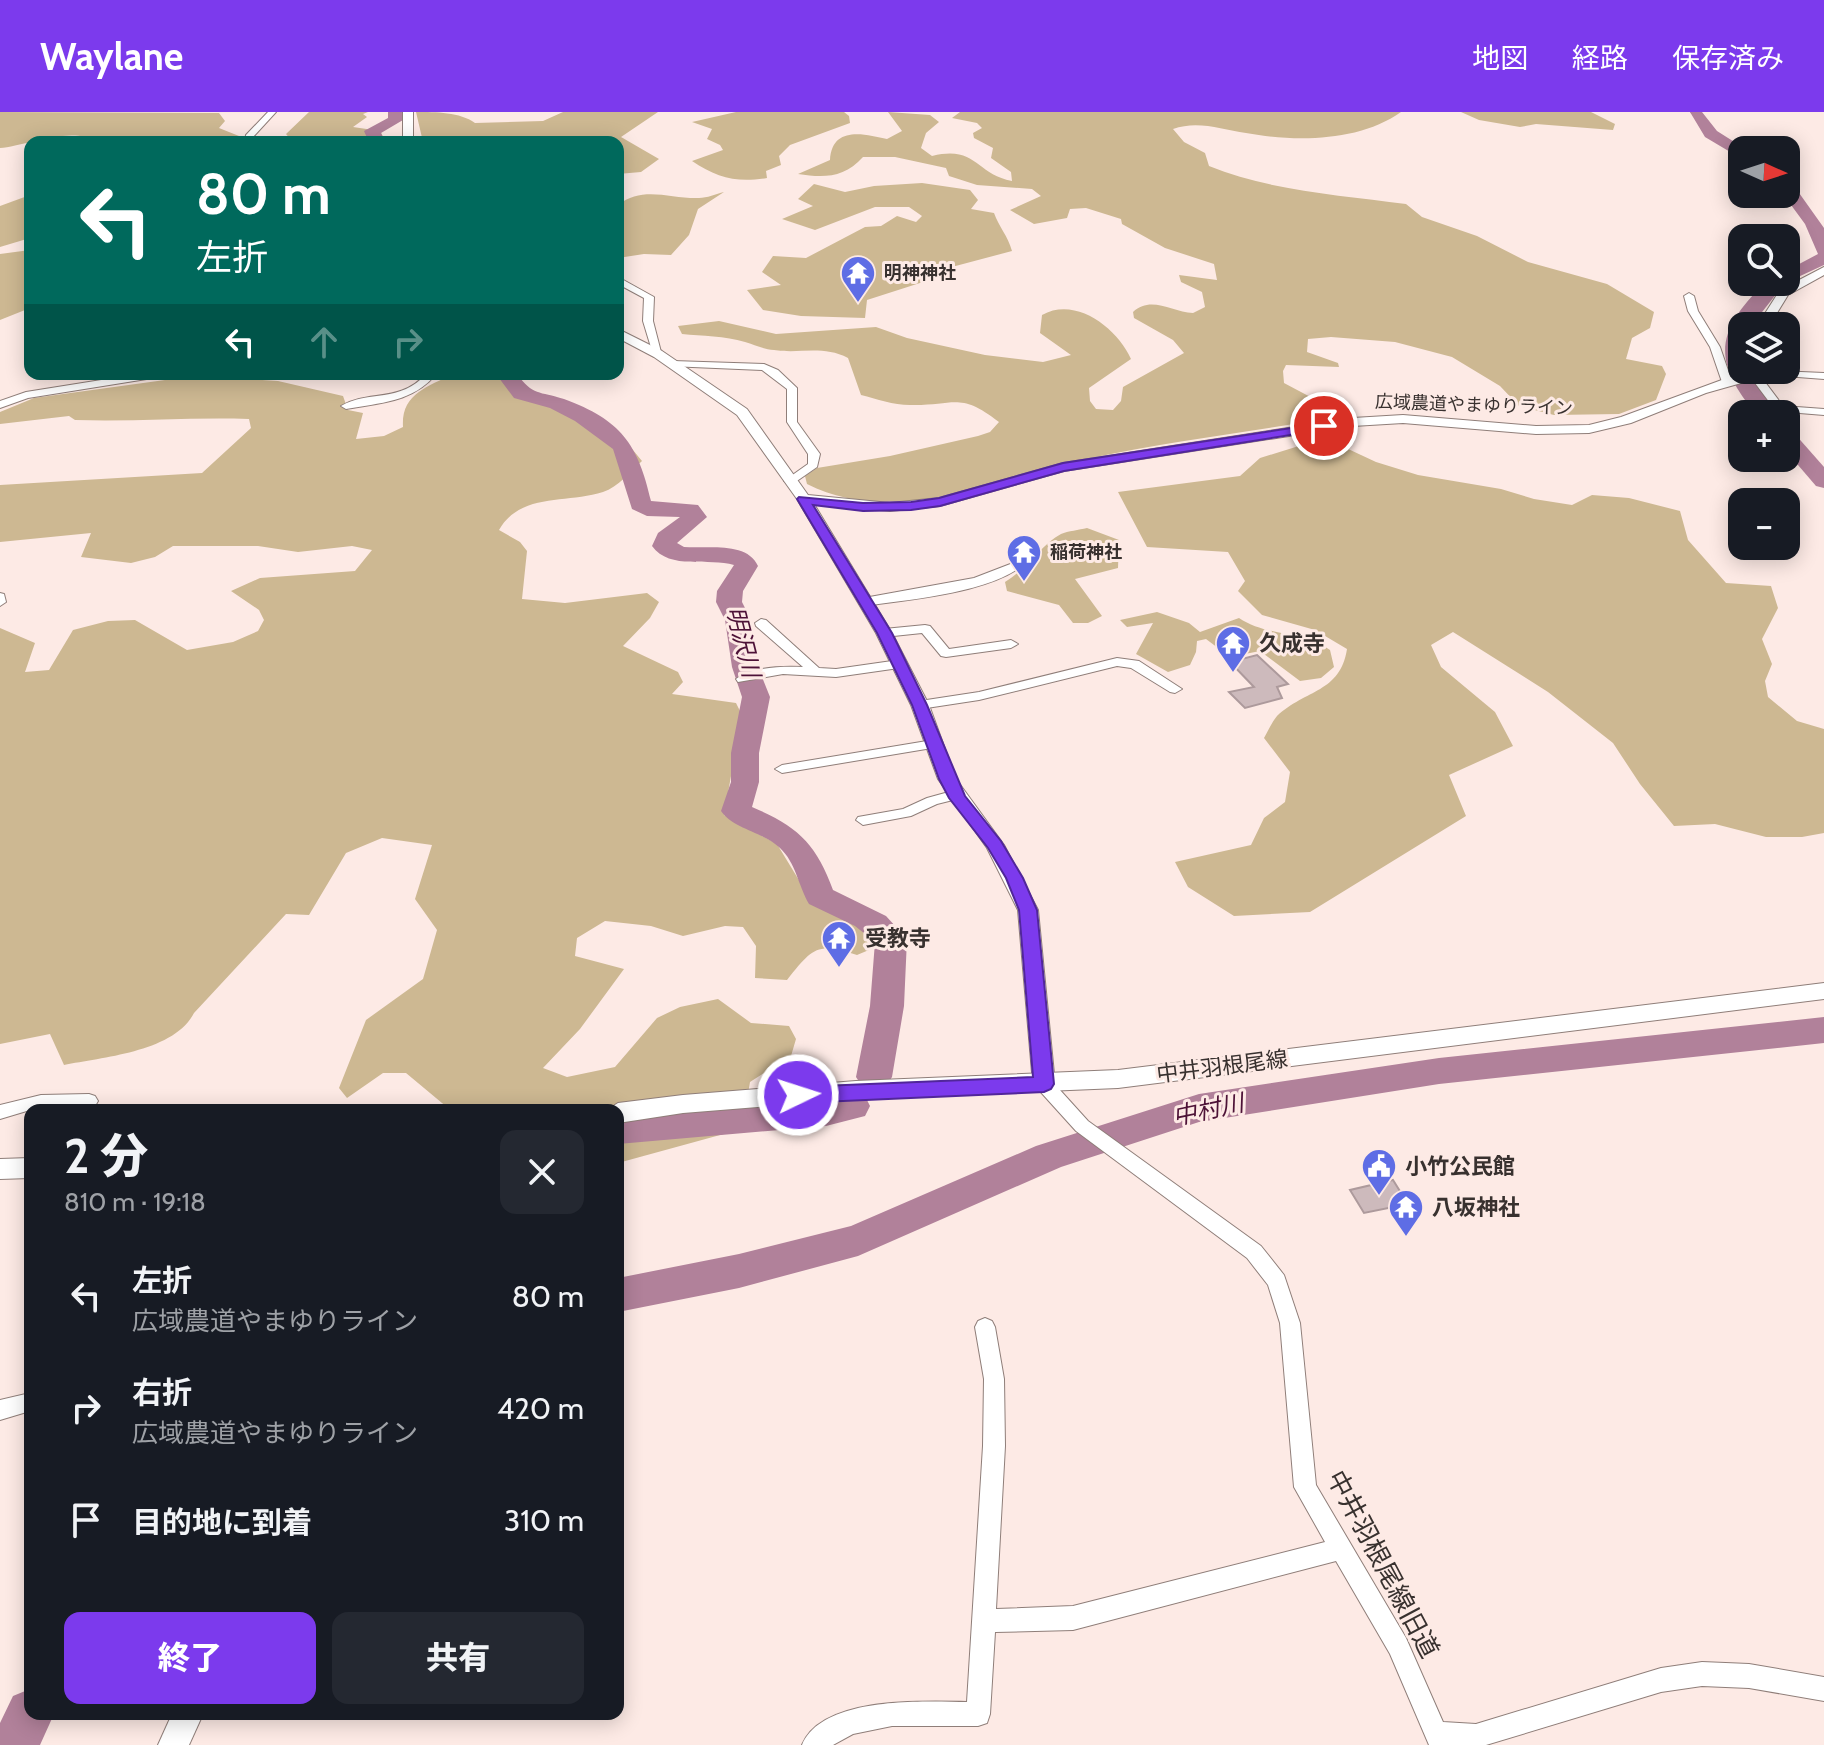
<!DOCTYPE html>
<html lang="ja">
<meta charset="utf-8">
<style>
body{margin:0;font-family:Cabin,"Noto Sans JP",sans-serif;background:#242831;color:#f1f3f6;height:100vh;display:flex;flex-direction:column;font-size:30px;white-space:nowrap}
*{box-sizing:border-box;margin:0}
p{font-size:26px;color:#9ea1a6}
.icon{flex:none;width:44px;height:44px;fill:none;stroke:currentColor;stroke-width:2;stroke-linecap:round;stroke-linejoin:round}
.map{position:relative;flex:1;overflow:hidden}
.drawer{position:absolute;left:24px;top:992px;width:600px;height:616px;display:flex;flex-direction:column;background:#171b24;border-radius:16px;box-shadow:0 4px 20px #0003}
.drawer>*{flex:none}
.top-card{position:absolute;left:24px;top:24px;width:600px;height:244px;border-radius:16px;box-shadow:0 4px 20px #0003;background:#00695c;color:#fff;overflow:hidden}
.needle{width:52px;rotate:93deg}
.fabs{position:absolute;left:1728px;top:24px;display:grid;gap:16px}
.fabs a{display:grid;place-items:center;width:72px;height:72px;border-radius:16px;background:#171b24;box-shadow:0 4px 20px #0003;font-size:40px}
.pin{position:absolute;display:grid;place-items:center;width:68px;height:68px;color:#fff;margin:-34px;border:4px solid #fff;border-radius:50%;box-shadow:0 2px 8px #0007}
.me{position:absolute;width:88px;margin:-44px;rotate:86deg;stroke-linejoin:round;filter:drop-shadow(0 0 6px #0008)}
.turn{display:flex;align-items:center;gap:28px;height:168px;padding:0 40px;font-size:36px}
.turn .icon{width:104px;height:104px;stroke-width:2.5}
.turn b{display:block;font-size:56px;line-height:68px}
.lanes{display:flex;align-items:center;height:76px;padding:0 40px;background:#0003;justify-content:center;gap:40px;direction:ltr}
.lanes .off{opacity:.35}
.round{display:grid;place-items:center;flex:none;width:84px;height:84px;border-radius:16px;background:#242831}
.head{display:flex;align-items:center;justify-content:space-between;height:136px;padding:0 40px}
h1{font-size:48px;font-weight:800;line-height:60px}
.button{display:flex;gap:16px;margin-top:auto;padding:16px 40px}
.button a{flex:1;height:92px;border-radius:16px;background:#7c3aed;color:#fff;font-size:32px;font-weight:800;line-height:92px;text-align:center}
.button a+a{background:#242831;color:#f1f3f6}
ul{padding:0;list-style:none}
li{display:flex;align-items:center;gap:24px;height:112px;padding:0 40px}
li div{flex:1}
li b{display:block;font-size:30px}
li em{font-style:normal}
header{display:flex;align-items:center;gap:48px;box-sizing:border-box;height:112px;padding:0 40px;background:#7c3aed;color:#fff}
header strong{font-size:38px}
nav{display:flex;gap:44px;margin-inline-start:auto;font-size:28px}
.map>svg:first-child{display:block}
.green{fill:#cdb892}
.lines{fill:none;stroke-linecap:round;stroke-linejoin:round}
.stream{stroke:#8d697a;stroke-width:3}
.river{fill:#b1819a;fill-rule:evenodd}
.building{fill:#cdbabc;stroke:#ad9a9c;stroke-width:2}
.minor-casing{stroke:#8f7e79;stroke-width:2}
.tertiary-casing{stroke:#8f7e79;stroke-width:2}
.secondary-casing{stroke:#8f7e79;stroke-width:2}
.minor{fill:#fff;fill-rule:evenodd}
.tertiary{fill:#fff;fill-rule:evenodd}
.secondary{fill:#fff;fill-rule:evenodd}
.route{fill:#7c3aed;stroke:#51269a;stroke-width:2}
.labels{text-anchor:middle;stroke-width:6;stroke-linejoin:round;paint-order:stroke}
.far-poi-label{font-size:18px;font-weight:bold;fill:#38312f;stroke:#fdeae5;text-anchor:start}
.far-street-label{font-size:18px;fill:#38312f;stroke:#fdeae5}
.poi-label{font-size:22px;font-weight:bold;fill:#38312f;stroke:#fdeae5;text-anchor:start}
.street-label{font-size:22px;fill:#38312f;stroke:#fdeae5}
.water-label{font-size:24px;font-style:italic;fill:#4d1237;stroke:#fdeae5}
.near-street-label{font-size:26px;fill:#38312f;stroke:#fdeae5}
</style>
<header>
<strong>Waylane</strong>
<nav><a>地図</a><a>経路</a><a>保存済み</a></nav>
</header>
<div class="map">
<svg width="1824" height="1633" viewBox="0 0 1824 1633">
<rect width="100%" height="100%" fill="#fdeae5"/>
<g class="green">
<path d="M0,0L219,1L225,9L219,16L254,30H94C76,13 24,34 0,36Z"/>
<path d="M309,0H368L363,2L367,5L353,15L380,19L386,30L292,29L286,22Z"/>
<path d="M416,0C436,0 460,0 475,11L543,9L563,0H658L621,25L659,47L641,60L618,62V30C593,30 584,21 558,30H423Z"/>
<path d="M736,0H844L849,4L850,11L790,33L779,44L781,53L766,59L767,66C737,71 717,66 692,49L723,38L720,33L707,27L712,17L692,10Z"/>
<path d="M888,0L930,3L939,10L926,21L921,36L932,44C977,33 975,62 1012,69L1011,60L991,46L993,36L974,26L973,21L982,16L977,11L952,6L960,0H1401C1359,30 1295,30 1246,21C1221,17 1197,8 1173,17L1184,30L1205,41L1209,54C1270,79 1341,83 1406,92L1422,105L1477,124L1528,150L1607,172L1654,200L1650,216L1632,226L1626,247L1662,254L1666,262L1656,288L1619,302L1554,303L1519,294L1500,274L1452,245L1395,230L1331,225L1308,227L1307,240L1338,251L1339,255L1286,253L1283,259L1284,271L1333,297L1337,305C1255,319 1172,329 1091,346C1002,365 895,417 807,372L805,364L817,356L890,344L978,324L990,320L999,310C959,279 955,294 910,293C893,293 877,287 861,283L848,246C823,233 800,242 774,238C763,237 755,233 745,230C725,224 702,224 682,222L678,214L719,209L776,222L876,215L907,226L985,243L1043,250L1071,243L1040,221L1042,203C1076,184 1117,216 1131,247L1089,276L1090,289L1096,297L1113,298L1121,289L1123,275L1184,241L1173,228L1134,206L1133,200C1151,183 1172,200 1193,201L1205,195L1202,180L1181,170L1179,163L1217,168L1214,152L1165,136L1122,112L1121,107L1086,96L1070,97L1067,106L1034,112L1010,98L1041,84L1032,77L977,73L949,64L946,56L895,45H863C844,66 824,66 798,62L830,48C832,13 865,22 887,27L902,19Z"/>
<path d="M1461,0H1591L1615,12L1613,18L1536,12L1520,15L1479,8Z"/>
<path d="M922,71L970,78L978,88L971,97L994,101C999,115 1008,124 1012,139L948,156V162L867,188L865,206L801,204L763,198L747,178L781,173L762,160L773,144L806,146L865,115L881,114L897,104L916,110L922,104L909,95H875L815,118L782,107L813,94L798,87L814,72L845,80L874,74Z"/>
<path d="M724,80L698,97L689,123L671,143L644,142L618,146V93C643,73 670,87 699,86C707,86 716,82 724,80Z"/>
<path d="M30,83V126L0,135V94Z"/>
<path d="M30,138V196L0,208V142Z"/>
<path d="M453,262H521L516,283C538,295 559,294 584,300C609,307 626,329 642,349C631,359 618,375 603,380C566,392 521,380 499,418L520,430L527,439L522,487L565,491L647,481L659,490L650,506L623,534L678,560L683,570L672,582L736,591L742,603L724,703L777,732L811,788L866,816L876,835L857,843C816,830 813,836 787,868L755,866L756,834L743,815L725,814L683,824L651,814L605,809L577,826L575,844L624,857L580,917L543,956L567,965L615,955L657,906L680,895L718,887L751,911L789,914L796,927L791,944L750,970L742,1017L618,1051V998L448,996L406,961H383L347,986L339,976L366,908L423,867L437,818L415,787L432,733L382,726L346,741L309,803L286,802L194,901C174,940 103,945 64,953L50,922L0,932V516L35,531L25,560L49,558L73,518L108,509L135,508L187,538L233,530L258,519L264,508L259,498L231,479L260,466L355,459L372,438L352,434L298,440L258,434H173L155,445L131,451L81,445L91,421L0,430V373L202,361L251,316L249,307C191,305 133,310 75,308L69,304L0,312V300L34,286L194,264L278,269L343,284L348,298L363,301L356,327L384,324L403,315C401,282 427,275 453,262Z"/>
<path d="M1302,333L1346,336L1376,350L1418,363L1501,377L1534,387L1572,393L1592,383L1629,386L1680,399L1688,428L1726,471L1771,474L1778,496L1762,527L1772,552L1765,569L1768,585L1797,609L1824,617V721L1802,725H1766L1715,712L1674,714L1640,672L1613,631L1548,580L1453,520L1431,533L1441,555L1495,600L1513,634L1449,663L1466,704L1310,800L1234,804L1188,775L1175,750L1251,733L1264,706L1285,690L1290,660L1264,626C1268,619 1272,610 1277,604C1306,577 1340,581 1347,537L1315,518L1262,503L1238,479L1245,469L1228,440L1147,435L1118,380L1240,364L1260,346Z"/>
<path d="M1087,416L1119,428L1118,456L1075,467L1102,504L1088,511H1073L1059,493L1007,479L1005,470C1027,457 1042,432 1061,422C1068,419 1079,418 1087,416Z"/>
<path d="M1157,500L1189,511L1200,520L1239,506C1267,525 1302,518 1330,538L1334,555L1321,566L1300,569L1260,539L1230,545L1206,527L1197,529L1196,540L1190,553L1168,560L1136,542L1153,511L1127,515L1120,508Z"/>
</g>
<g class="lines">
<path class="stream" d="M1692,0H1698"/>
<g class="river">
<path d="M388,0H404L403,8L381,21L385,30H369L364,19L388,6Z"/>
<path d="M1690,0H1702L1717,19L1747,38H1742V47L1705,25Z"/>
<path d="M1786,70L1792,71L1824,116V153L1785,171L1751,214H1742V258H1747L1778,302H1756C1711,248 1716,218 1766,170H1786V159L1818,142L1805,112L1783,82H1786Z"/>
<path d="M496,262H517C533,284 539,279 564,287C621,308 638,332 651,389L698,393L707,405L677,431L684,435C707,437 747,429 758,454L743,479L742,490L751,508L758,555L770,585L759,641V670L752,695C797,714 816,731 833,778L886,804L907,827L904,894L892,965L886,974L874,978L862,974L856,965L870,894L875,830L855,814L809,792C798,773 796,751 780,736C764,720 733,717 721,699L731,670V641L742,585L732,555L725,508L716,490L717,479L734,453C709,445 670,459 652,434L658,421L680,405L647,404L632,397L613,337L575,309L550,296L514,286Z"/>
<path d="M1786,319L1794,321L1824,355V376L1816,374L1786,339Z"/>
<path d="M1824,905V931L1439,972L1199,1010L1061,1055L858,1144L739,1176L618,1200V1166L739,1142L851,1114L1036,1034L1199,982L1439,946Z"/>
<path d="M852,980L865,984L870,994L865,1004L826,1014L618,1032V1004L826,986Z"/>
<path d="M30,1577V1602H54L40,1633H0V1611L13,1584Z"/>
</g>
</g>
<g class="building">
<path d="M1257,543L1288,572L1277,575L1282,586L1245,596L1229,580L1254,575L1230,550Z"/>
<path d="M1393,1068L1408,1092L1364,1101L1350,1078Z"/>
</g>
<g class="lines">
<g class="minor-casing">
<g id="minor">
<path d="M268,0H276L253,25V30H245L246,23Z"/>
<path d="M618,165L654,185L653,209L662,244L653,242L643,209L644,186L618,172Z"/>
<path d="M1689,181L1694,184L1698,199L1720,235L1732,270L1731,272L1722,270L1710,235L1688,199L1684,184Z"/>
<path d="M673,249L764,252L778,258L797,276V310L820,342L817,355L794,371L784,369L808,352V342L787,310V277L762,258L669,254L668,252Z"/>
<path d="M1751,258L1824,261V267L1759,262L1783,294L1824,297V303L1776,299L1749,263Z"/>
<path d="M139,262H164L159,265L28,286L0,296V289L26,280Z"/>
<path d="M426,262H436C414,290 379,291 346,297L341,294C368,278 401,291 426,262Z"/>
<path d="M1027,440L1033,444C1002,481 910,487 864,494L858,490L864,486L974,466L1013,451Z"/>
<path d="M0,481L4,482L6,490L0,494Z"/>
<path d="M761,507L766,508L819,556L836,557L899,548L906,552L899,556L836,565L783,562L738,570L736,567C753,555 782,554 803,555L756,514L755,511Z"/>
<path d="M925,513L930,514L949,537L1011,528L1018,532L1011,536L946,545L941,544L922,521L884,525L878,521L884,517Z"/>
<path d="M1117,546L1139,549L1182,577L1175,581L1170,580L1131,556L1117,554L979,588L920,597L913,593L920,589L979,580Z"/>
<path d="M933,628L938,629L940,632L938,635L782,661L775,657L782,653Z"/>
<path d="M956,678L963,683L961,686L937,692L911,704L863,713L856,708L858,705L903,697L927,686Z"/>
<path d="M1044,965L1050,967L1088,1009L1261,1134L1284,1163L1300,1211L1316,1373L1406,1526L1443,1610L1476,1612L1661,1556L1702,1550L1749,1552L1824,1565V1589L1749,1576L1702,1574L1661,1580L1486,1633H1429L1390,1542L1336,1449L1073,1518L995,1520L990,1602L987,1611L978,1614H892L853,1622L833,1633H802C822,1584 923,1589 967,1590L983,1334L984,1267L975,1215L978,1209L985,1206L992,1209L995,1215L1004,1267L1005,1334L996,1497L1073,1494L1325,1430L1294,1375L1280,1211L1268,1173L1247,1146L1076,1019L1038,977L1035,972L1038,967Z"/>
<path d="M89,982L95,984L98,989L95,994L30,998L0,1007V993L41,983Z"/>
<path d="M30,1281V1299L0,1308V1288Z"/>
</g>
</g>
<g class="tertiary-casing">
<g id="tertiary">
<rect x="403" y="0" width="10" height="30"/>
<path d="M1824,155V163L1788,183L1769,214H1757L1780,178Z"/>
<path d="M618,217L662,239L747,297L808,383L890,391L939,386L1063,351L1353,306L1403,303L1536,314L1589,313L1621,305L1749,258H1761L1759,266L1706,281L1631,311L1589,321L1536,322L1403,311L1353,314L1064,359L940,394L890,399L814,392L892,521L929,593L956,667L1004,733L1038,798L1055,972L1052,978L1044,980L1036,978L1033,972L1018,798L987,736L938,667L911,593L876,521L797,387L737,303L654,245L618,226Z"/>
<path d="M172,1602H203L189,1633H158Z"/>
</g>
</g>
<g class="secondary-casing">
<g id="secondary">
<path d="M1824,871V887L1118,976L856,987L683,1001L618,1011V998H607L618,991L683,983L856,969L1118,958Z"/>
<path d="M30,1046V1066L0,1067V1047Z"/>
</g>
</g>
<use href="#minor" class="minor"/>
<use href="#tertiary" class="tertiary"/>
<use href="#secondary" class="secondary"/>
</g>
<path class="route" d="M1324,311L1330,314L1328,317L1064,359L940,394L911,398L863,399L813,393L892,521L927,593L965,684L1001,729L1023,766L1037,798L1054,972L1051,977L1044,980L798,991L791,988L788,983L791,977L798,975L1033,965L1019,798L1006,766L988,736L949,686L939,667L912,593L877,521L797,387L799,385L863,391L911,390L939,386L1063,351Z"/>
<defs>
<g id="temple-pin" transform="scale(1.8)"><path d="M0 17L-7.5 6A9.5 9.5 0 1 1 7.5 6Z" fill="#5e6de5" stroke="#fdeae5"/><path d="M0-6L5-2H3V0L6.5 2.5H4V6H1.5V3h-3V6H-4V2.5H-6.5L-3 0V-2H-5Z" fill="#fff"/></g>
<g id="civic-pin" transform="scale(1.8)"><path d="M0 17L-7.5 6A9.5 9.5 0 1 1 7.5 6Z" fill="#5e6de5" stroke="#fdeae5"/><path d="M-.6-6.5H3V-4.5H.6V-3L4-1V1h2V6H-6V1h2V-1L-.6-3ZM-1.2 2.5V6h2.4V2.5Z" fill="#fff"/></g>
</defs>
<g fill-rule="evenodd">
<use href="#temple-pin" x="858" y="161"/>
<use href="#temple-pin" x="1024" y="440"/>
<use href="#temple-pin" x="1233" y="531"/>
<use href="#temple-pin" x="839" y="826"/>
<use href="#civic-pin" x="1379" y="1054"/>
<use href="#temple-pin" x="1406" y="1095"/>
</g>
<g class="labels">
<g class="far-poi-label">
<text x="884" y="167">明神神社</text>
<text x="1050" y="446">稲荷神社</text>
</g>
<g class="far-street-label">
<text transform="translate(1474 293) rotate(2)" y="6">広域農道やまゆりライン</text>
</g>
<g class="poi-label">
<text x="1259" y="539">久成寺</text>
<text x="865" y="834">受教寺</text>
<text x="1405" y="1062">小竹公民館</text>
<text x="1432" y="1103">八坂神社</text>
</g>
<g class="street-label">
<text transform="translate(1222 954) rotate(-7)" y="8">中井羽根尾線</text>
</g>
<g class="water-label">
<text transform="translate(743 530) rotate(76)" y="8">明沢川</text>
<text transform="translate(1208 998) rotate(-12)" y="8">中村川</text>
</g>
<g class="near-street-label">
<text transform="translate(1383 1452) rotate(62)" y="9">中井羽根尾線旧道</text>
</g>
</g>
</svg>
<div class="fabs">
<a><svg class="needle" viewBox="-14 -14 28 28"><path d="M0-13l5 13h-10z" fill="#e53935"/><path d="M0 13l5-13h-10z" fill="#9ea1a6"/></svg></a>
<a><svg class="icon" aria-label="search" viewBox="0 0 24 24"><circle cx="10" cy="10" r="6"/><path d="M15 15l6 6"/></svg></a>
<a><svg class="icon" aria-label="layers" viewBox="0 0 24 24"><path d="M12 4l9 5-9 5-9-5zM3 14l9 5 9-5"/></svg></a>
<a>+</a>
<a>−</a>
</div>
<div class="pin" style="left:1324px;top:314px;background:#d93025"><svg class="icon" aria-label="arrive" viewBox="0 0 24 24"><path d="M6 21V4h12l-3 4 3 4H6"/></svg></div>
<svg class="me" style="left:798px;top:983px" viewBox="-20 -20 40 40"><circle r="17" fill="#7c3aed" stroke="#fff" stroke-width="3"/><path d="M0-11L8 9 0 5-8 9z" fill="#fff"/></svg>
<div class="top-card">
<div class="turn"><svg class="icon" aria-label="left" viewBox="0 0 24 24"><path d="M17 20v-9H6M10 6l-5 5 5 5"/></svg><div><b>80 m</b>左折</div></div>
<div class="lanes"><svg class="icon" aria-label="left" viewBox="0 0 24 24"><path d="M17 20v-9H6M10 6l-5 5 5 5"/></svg><svg class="icon off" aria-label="ahead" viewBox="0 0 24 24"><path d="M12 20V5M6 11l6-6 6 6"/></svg><svg class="icon off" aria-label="right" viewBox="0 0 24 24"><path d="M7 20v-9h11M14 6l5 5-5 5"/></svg></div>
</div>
<section class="drawer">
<div class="head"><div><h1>2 分</h1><p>810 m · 19:18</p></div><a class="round"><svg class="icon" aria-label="close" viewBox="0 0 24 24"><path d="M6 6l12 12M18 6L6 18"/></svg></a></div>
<ul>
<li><svg class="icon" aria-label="left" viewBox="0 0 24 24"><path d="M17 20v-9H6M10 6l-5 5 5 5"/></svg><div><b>左折</b><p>広域農道やまゆりライン</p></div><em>80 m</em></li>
<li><svg class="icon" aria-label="right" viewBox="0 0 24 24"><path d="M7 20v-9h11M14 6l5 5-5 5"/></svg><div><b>右折</b><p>広域農道やまゆりライン</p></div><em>420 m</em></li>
<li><svg class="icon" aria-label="arrive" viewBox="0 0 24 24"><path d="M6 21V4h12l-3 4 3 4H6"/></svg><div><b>目的地に到着</b></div><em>310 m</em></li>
</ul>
<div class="button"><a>終了</a><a>共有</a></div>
</section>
</div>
